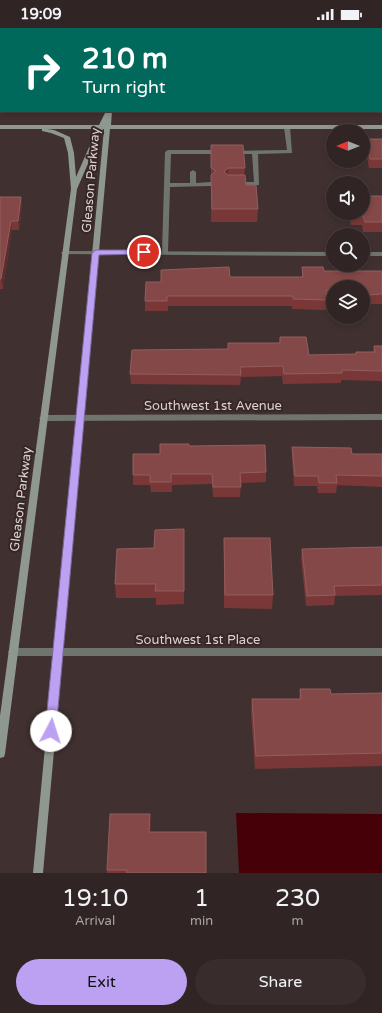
<!DOCTYPE html>
<style>
body{margin:0;font-family:"Varela Round",sans-serif;background:#382d2c;color:#f1f3f6;height:100vh;display:flex;flex-direction:column;font-size:15px;white-space:nowrap}
*{box-sizing:border-box;margin:0}
p{font-size:13px;color:#a8a5a6}
.icon{flex:none;width:22px;height:22px;fill:none;stroke:currentColor;stroke-width:2;stroke-linecap:round;stroke-linejoin:round}
.map{position:relative;height:845px;overflow:hidden}
.side{display:flex;flex-direction:column;background:#302524;flex:1}
.side>*{flex:none}
.hud{position:absolute;left:0px;top:0px;width:382px;height:84px;box-shadow:0 2px 6px #0003,0 0 0 1px #4b4241;background:#00695c;color:#fff;overflow:hidden}
.needle{width:26px;rotate:270deg}
.fabs{position:absolute;left:326px;top:96px;display:grid;gap:8px}
.fabs a{display:grid;place-items:center;width:44px;height:44px;border-radius:50%;background:#302524;box-shadow:0 2px 6px #0003,0 0 0 1px #4b4241;font-size:20px}
.pin{position:absolute;display:grid;place-items:center;width:34px;height:34px;color:#fff;margin:-17px;border:2px solid #fff;border-radius:50%;box-shadow:0 1px 4px #0007}
.me{position:absolute;width:44px;margin:-22px;rotate:5deg;stroke-linejoin:round;filter:drop-shadow(0 0 3px #0008)}
.turn{display:flex;align-items:center;gap:14px;height:84px;padding:0 16px;font-size:18px}
.turn .icon{width:52px;height:52px;stroke-width:2.5}
.turn b{display:block;font-size:28px;line-height:34px}
.eta{display:flex;justify-content:space-evenly;align-items:center;height:68px;text-align:center}
.eta b{font-size:24px;font-weight:600;line-height:28px}
.button{display:flex;gap:8px;margin-top:auto;padding:8px 16px}
.button a{flex:1;height:46px;border-radius:24px;background:#bca0f2;color:#111;font-size:16px;font-weight:600;line-height:46px;text-align:center}
.button a+a{background:#382d2c;color:#f1f3f6}
.status{display:flex;justify-content:space-between;align-items:center;height:28px;padding:0 20px;background:#302524;direction:ltr}
.status svg{height:11px;fill:currentColor}
.map>svg:first-child{display:block}
.water{fill:#450008}
.lines{fill:none;stroke-linecap:round;stroke-linejoin:round}
.lane{fill:#6f746f;fill-rule:evenodd}
.street{fill:#6f746f;fill-rule:evenodd}
.secondary{fill:#8f9890;fill-rule:evenodd}
.wall{fill:#793837}
.shaded-wall{fill:#5e2e2e}
.building{fill:#844848;stroke:#925e5d}
.route{fill:#bca0f2;stroke:#7a689d}
.labels{text-anchor:middle;stroke-width:4;stroke-linejoin:round;paint-order:stroke}
.street-label{font-size:13px;fill:#dbd1d0;stroke:#362726}
</style>
<div class="status"><b>19:09</b><svg viewBox="0 0 49 12"><path d="M0 12V9h3v3zM5 12V6h3v6zM10 12V3h3v9zM15 12V0h3v12zM26 1h20v11H26zM47 4h2v5h-2z"/></svg></div>
<div class="map">
<svg width="382" height="845" viewBox="0 0 382 845">
<rect width="100%" height="100%" fill="#403130"/>
<path class="water" d="M236,785L382,786V845H239Z"/>
<g class="lines">
<g class="lane">
<path d="M287,97L290,99L292,125L258,126L259,157H233L232,156L235,154H254L252,126H234L231,124L232,123L287,122L284,99Z"/>
<path d="M168,122H220L223,124L220,126H171L170,155H190V144L193,142L196,144V155L211,154L214,156L211,158L170,159L168,224L165,226L162,224L165,124Z"/>
</g>
<g class="street">
<rect x="119" y="0" width="6" height="1"/>
<path d="M64,223L333,224V228L62,226L61,225Z"/>
<rect x="363" y="224" width="19" height="4"/>
<path d="M382,386V392L43,393L39,390L43,387Z"/>
<path d="M13,620H382V628H13L10,627L8,624L10,621Z"/>
</g>
<g class="secondary">
<rect x="381" y="78" width="1" height="4"/>
<rect x="0" y="79" width="1" height="4"/>
<path d="M106,83H112L111,97H382V101H110L43,845H33L104,101H103L77,161L5,726L4,729L0,730V688L71,161L68,125L64,110L51,105L42,103V101H0V97H99ZM47,101H97L76,149L74,125L70,109L54,102Z"/>
</g>
</g>
<g class="wall">
<path d="M288,0H382V64H381V1H292Z"/>
<path d="M366,111H382V140H369L365,120Z"/>
<path d="M211,117L245,140L244,147L246,157L258,181L257,194H211Z"/>
<path d="M382,168V204H363L362,197H351L349,185H363Z"/>
<path d="M0,169H21L22,179L19,202H12L3,261H0Z"/>
<path d="M302,239L324,243H382V276H367L366,271H363V259H333V272H327L326,282L292,281V278H168V283H145V273L161,254L230,249H302Z"/>
<path d="M280,309L309,327L356,326V324H373L374,318H382V353L341,352V355L283,356L282,348L241,349L240,357L131,356L130,346L228,321V315H279Z"/>
<path d="M189,418L266,444V454L241,455L240,469H213L212,456L172,457V464H151L150,457H133V447L160,426Z"/>
<path d="M292,419L352,426H382V459L337,457L336,465H318L317,458H294L292,429Z"/>
<path d="M184,501V576L156,577V570H116L115,556L154,520Z"/>
<path d="M224,510L273,567L272,581L224,580Z"/>
<path d="M382,519V567L335,568L334,577L306,578L301,531L302,521Z"/>
<path d="M300,661L331,666L382,665V738L255,741L251,685L252,671H299Z"/>
<path d="M150,786V804L206,845H107V842Z"/>
</g>
<g class="shaded-wall">
<path d="M228,140V152L224,144Z"/>
<path d="M21,169L22,179L19,202L18,193Z"/>
<path d="M11,193L12,202L3,261L1,251Z"/>
<path d="M150,786L151,799L150,816L149,804Z"/>
</g>
<g class="building">
<path d="M46,0H86L85,1H45Z"/>
<path d="M292,0H382V56H381V1H281H292Z"/>
<path d="M366,111H382V131H370Z"/>
<path d="M211,117H243L245,140H228L224,144L228,147H245L246,157H256L258,181H212L211,147L216,143L211,140Z"/>
<path d="M363,168H382V194H365L363,188H352V185H363Z"/>
<path d="M0,169H21L18,193H11L1,251H0Z"/>
<path d="M229,239L230,249H303L302,239H323L324,243H382V266L368,267L367,262H363V259H333V262H326L327,272L293,271V268H167V273H145L146,254H161V242Z"/>
<path d="M280,309H306L309,327L356,326V324H375L374,318H382V343L342,342V345L284,346L283,338L240,339L241,347L130,346L132,322L228,321V315H280Z"/>
<path d="M160,416H189V418L265,417L266,444L240,445L241,459H213L212,446H171V454H150V447H133V426H160Z"/>
<path d="M292,419L351,420L352,426H382V448L336,447L337,455H319L318,448H295Z"/>
<path d="M184,501V563H155L156,556H115L117,521L154,520L155,502Z"/>
<path d="M224,510H270L273,567H225Z"/>
<path d="M382,519V557L334,558L335,567L307,568L302,521Z"/>
<path d="M300,661H330L331,666L382,665V725L256,728L252,671H301Z"/>
<path d="M110,786H150L149,804H206V845H127V842H107Z"/>
</g>
<path class="route" d="M96,222H144L148,224L144,226L99,227L56,703L55,707L51,708L47,707L45,703L92,225Z"/>
<g class="labels">
<g class="street-label">
<text transform="translate(90 152) rotate(-85)" y="5">Gleason Parkway</text>
<text x="213" y="382">Southwest 1st Avenue</text>
<text transform="translate(20 471) rotate(-83)" y="5">Gleason Parkway</text>
<text x="198" y="616">Southwest 1st Place</text>
</g>
</g>
</svg>
<div class="fabs">
<a><svg class="needle" viewBox="-14 -14 28 28"><path d="M0-13l5 13h-10z" fill="#e53935"/><path d="M0 13l5-13h-10z" fill="#a8a5a6"/></svg></a>
<a><svg class="icon" aria-label="sound" viewBox="0 0 24 24"><path d="M4 9h4l5-4v14l-5-4H4zM17 9q2 3 0 6"/></svg></a>
<a><svg class="icon" aria-label="search" viewBox="0 0 24 24"><circle cx="10" cy="10" r="6"/><path d="M15 15l6 6"/></svg></a>
<a><svg class="icon" aria-label="layers" viewBox="0 0 24 24"><path d="M12 4l9 5-9 5-9-5zM3 14l9 5 9-5"/></svg></a>
</div>
<div class="pin" style="left:144px;top:224px;background:#d93025"><svg class="icon" aria-label="arrive" viewBox="0 0 24 24"><path d="M6 21V4h12l-3 4 3 4H6"/></svg></div>
<svg class="me" style="left:51px;top:703px" viewBox="-20 -20 40 40"><circle r="19" fill="#fff"/><path d="M0-13L10 11 0 6-10 11z" fill="#bca0f2"/></svg>
<div class="hud">
<div class="turn"><svg class="icon" aria-label="right" viewBox="0 0 24 24"><path d="M7 20v-9h11M14 6l5 5-5 5"/></svg><div><b>210 m</b>Turn right</div></div>
</div>
</div>
<section class="side">
<div class="eta">
<div><b>19:10</b><p>Arrival</p></div>
<div><b>1</b><p>min</p></div>
<div><b>230</b><p>m</p></div>
</div>
<div class="button"><a>Exit</a><a>Share</a></div>
</section>
